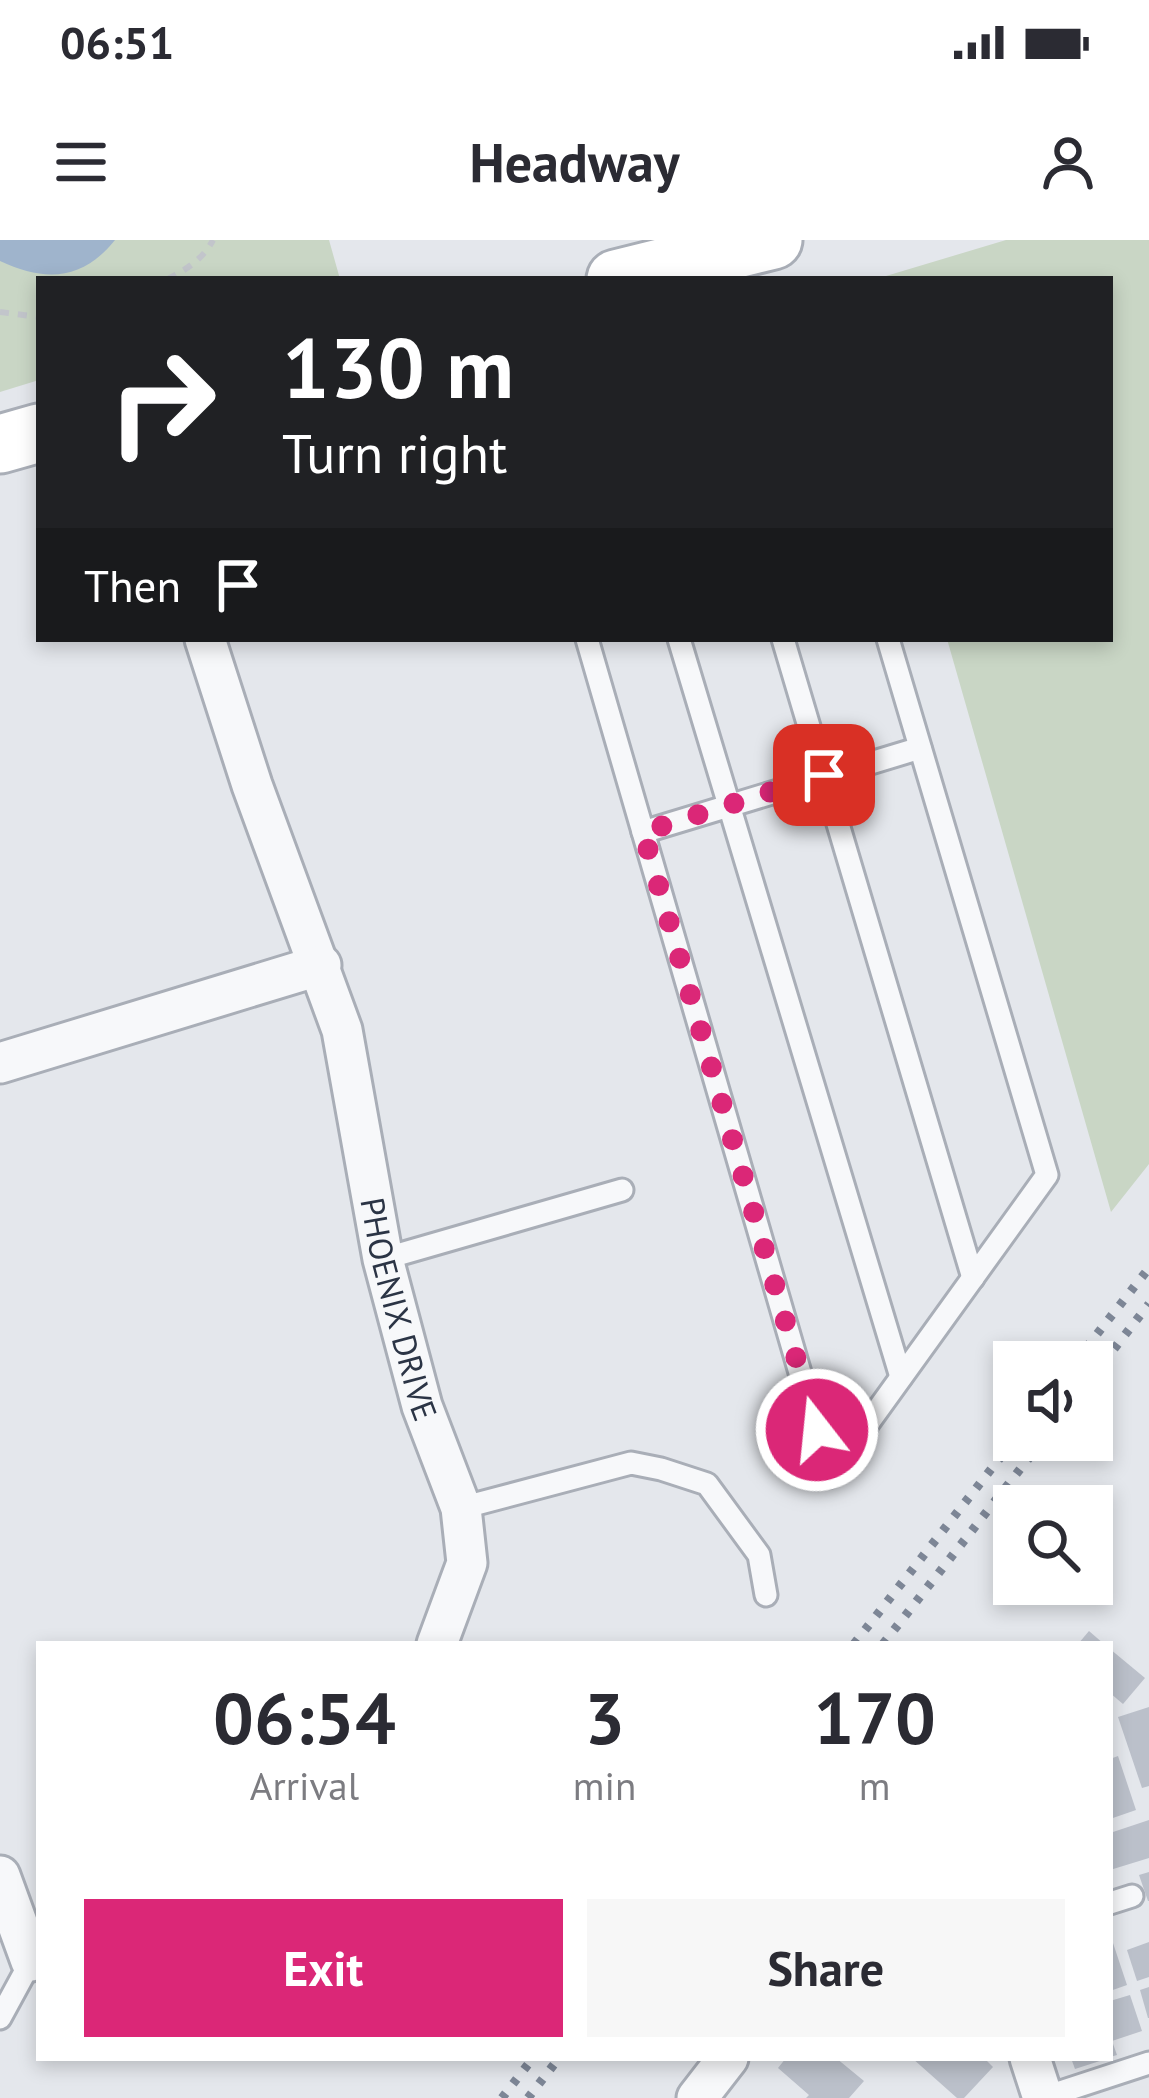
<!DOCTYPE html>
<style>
body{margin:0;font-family:"PT Sans",sans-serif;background:#f7f7f7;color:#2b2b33;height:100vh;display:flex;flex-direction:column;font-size:45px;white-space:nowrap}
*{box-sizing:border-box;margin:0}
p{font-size:39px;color:#7c7c81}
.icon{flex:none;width:66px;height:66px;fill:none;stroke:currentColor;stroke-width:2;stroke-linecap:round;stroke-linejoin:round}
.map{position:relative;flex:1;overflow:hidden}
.details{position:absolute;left:36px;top:1401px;width:1077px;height:420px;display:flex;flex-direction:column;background:#fff;border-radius:0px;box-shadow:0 6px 18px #0003}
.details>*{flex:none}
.guide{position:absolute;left:36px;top:36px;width:1077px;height:366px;border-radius:0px;box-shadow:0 6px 18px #0003;background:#202124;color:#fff;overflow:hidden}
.fabs{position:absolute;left:993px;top:1101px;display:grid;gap:24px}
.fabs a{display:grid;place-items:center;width:120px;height:120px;border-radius:0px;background:#fff;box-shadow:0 6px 18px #0003;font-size:60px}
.pin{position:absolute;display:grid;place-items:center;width:102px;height:102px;color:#fff;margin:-51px;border-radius:24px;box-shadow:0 6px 18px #0006}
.me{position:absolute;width:132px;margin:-66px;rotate:344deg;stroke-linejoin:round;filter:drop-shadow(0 0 9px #0008)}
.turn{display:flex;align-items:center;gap:42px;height:252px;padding:0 48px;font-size:54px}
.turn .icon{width:156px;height:156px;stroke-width:2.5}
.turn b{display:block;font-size:84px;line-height:102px}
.then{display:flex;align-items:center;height:114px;padding:0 48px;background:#0003;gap:24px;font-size:45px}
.eta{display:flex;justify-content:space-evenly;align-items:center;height:204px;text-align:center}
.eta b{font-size:72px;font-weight:700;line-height:84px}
.cta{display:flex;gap:24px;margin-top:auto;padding:24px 48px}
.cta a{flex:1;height:138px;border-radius:0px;background:#db2777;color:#fff;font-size:48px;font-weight:700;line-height:138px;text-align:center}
.cta a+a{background:#f7f7f7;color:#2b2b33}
.status{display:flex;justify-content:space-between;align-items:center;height:84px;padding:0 60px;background:#fff;direction:ltr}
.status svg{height:33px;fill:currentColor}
header{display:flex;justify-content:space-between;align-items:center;height:156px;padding:0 48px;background:#fff;font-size:54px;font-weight:700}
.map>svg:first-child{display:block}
.green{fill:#c9d6c5}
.water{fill:#9fb4cc}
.building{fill:#bbc0ca}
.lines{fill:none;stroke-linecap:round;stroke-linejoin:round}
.service-casing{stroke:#a9aeb7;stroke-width:27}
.minor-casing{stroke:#a9aeb7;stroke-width:45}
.secondary-casing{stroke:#a9aeb7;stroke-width:63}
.path{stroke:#c2c5cb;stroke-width:6;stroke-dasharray:9 9;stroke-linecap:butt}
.service{stroke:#f7f8fa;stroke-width:21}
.minor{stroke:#f7f8fa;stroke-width:39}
.secondary{stroke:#fff;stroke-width:57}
.rail{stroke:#7d8696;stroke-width:9;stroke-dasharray:6 12;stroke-linecap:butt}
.route{stroke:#db2777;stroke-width:21;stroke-dasharray:0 37.8}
.labels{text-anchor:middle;stroke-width:10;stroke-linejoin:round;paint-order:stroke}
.street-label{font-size:33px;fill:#2b3445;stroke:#f4f6f9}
</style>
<div class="status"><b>06:51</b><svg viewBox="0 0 49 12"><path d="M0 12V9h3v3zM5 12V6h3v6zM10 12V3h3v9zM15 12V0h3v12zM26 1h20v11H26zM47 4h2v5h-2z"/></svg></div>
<header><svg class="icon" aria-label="menu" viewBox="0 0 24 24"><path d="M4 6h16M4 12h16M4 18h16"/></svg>Headway<svg class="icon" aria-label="person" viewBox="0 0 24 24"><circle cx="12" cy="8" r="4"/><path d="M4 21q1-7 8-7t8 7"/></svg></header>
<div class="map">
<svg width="1149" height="1858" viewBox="0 0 1149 1858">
<rect width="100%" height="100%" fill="#e4e7ec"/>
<g class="green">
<path d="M0,0H329L340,39H39V140L0,152Z"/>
<path d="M1006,0H1149V924L1111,972L947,399H1110V39H876Z"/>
</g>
<path class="water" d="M0,0H115C82,41 45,42 0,21Z"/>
<g class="building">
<path d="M1089,1391L1104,1404H1078Z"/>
<path d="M1110,1409L1145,1438L1123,1464L1110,1453Z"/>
<path d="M1149,1467V1546L1142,1548L1118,1477Z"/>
<path d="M1118,1516L1136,1570L1110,1579V1519Z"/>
<path d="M1149,1580V1618L1110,1630V1593Z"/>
<path d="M1149,1632V1661H1148L1139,1635Z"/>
<path d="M1110,1694L1127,1745L1110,1751Z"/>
<path d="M1149,1702V1737L1137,1741L1127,1710Z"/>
<path d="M1149,1747V1778H1148L1140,1750Z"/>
<path d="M1130,1755L1142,1791L1112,1801L1117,1815L1110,1817V1761Z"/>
<path d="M786,1818H836L864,1841L849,1858H806L809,1855L778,1828Z"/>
<path d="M912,1818H984L993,1827L964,1858H957Z"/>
<path d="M1071,1818H1106V1819L1075,1829Z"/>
</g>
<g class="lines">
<g class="service-casing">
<g id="service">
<path d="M587,399L830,1236L1047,935L888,399"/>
<path d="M679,399L901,1137"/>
<path d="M783,399L973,1038"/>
<path d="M643,592L920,508"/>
<path d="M383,1019L622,950"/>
<path d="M461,1268L631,1223L661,1229L707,1244L759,1315L766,1355"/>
<path d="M1110,1663L1132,1656"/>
<path d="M0,1778L31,1721"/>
<path d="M1042,1858L1149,1823"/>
</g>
</g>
<g class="minor-casing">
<g id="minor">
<path id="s1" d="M205,399L252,545L342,790L383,1019L422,1166L461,1268L467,1323L437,1404"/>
<path d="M0,823L321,725"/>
<path d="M0,1636L31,1721L39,1718"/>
<path d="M1030,1818L1043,1858"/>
<path d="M697,1858L728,1818"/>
</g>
</g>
<g class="secondary-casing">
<g id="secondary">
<path d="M616,39L773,0"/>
<path d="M0,204L39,193"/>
</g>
</g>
<g class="path">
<path d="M168,39C187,29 203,19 213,0"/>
<path d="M0,72L39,77"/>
</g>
<use href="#service" class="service"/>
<use href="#minor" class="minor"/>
<use href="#secondary" class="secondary"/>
<g class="rail">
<path d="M1075,1122L1149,1028"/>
<path d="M1092,1137L1149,1064"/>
<path d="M854,1404L1014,1200"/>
<path d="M883,1404L1043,1200"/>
<path d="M502,1858L533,1818"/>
<path d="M528,1858L559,1818"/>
</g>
</g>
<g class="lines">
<path class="route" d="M817,1190L643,592L824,535"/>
</g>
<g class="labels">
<g class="street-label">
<text dy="12" stroke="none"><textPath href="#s1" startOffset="699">PHOENIX DRIVE</textPath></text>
</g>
</g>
</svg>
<div class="fabs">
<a><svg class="icon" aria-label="sound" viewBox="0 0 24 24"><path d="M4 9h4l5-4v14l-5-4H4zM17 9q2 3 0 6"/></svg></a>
<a><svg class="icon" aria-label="search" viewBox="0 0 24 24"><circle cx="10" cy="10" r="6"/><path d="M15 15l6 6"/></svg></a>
</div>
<div class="pin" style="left:824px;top:535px;background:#d93025"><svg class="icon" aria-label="arrive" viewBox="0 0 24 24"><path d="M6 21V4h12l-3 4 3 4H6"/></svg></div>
<svg class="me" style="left:817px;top:1190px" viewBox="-20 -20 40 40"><circle r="17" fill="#db2777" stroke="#fff" stroke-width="3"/><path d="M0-11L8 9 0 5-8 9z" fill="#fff"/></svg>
<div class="guide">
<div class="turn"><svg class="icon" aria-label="right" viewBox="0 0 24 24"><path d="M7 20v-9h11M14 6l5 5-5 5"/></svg><div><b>130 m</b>Turn right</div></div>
<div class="then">Then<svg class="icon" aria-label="arrive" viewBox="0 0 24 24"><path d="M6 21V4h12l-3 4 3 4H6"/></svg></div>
</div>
<section class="details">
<div class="eta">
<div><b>06:54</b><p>Arrival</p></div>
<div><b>3</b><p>min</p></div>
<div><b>170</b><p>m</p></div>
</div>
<div class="cta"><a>Exit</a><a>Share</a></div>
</section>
</div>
